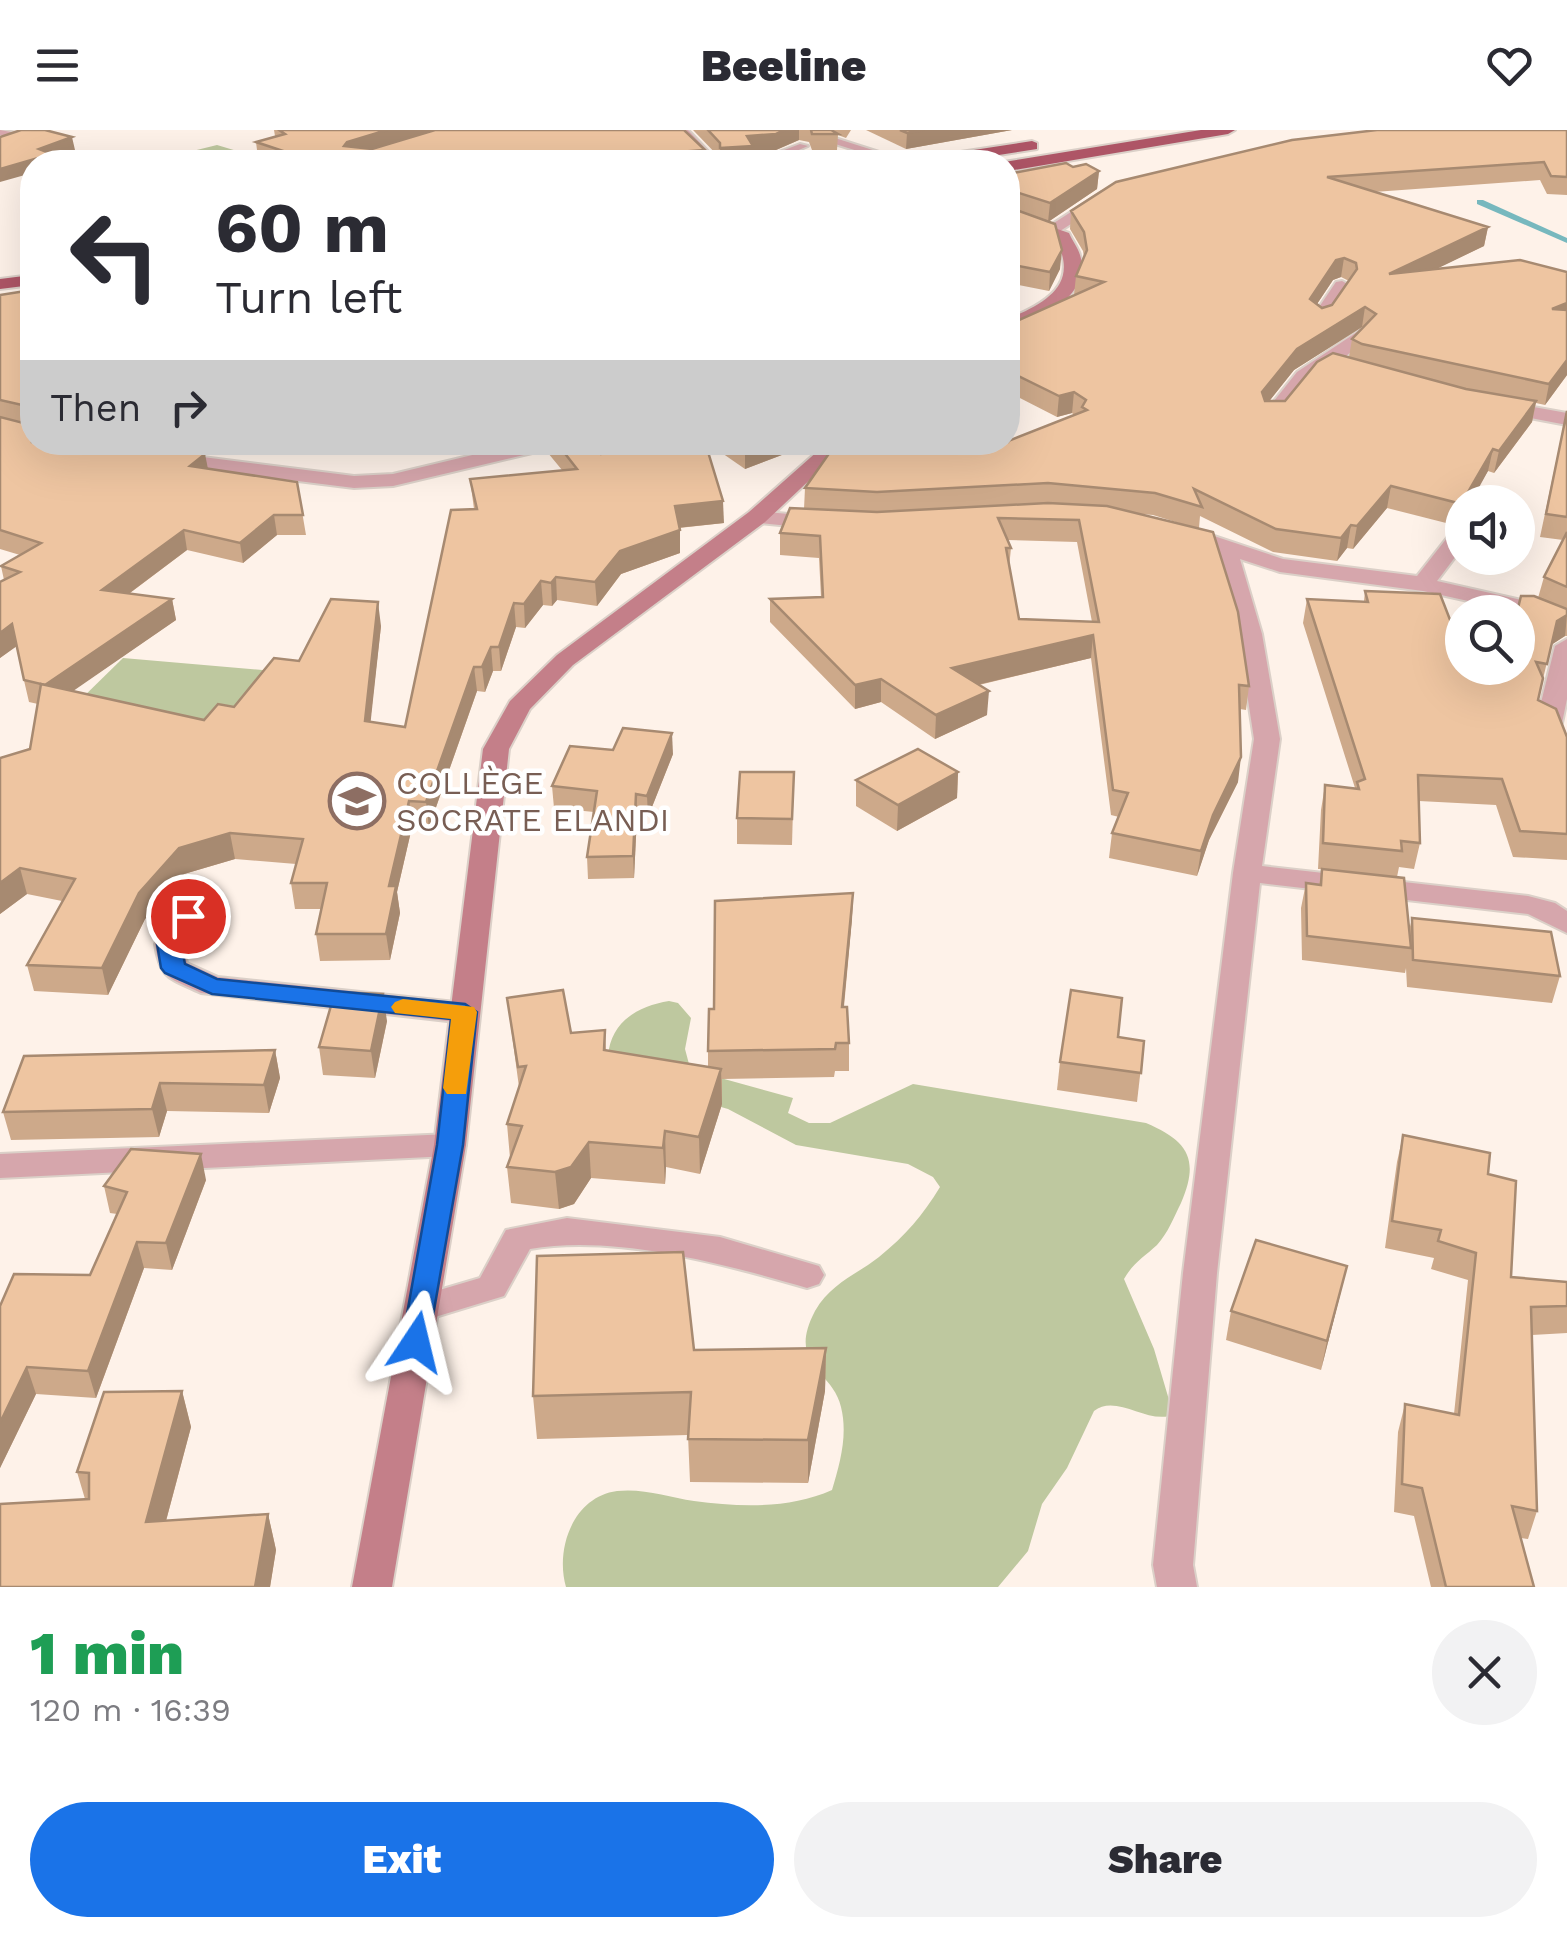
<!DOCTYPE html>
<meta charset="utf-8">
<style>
body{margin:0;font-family:"Work Sans",sans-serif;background:#f2f2f3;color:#2b2b33;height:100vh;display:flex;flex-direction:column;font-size:38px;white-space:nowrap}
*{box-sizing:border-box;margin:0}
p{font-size:32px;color:#7c7c81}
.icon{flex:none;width:55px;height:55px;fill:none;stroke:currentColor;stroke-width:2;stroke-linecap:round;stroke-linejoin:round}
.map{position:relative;height:1457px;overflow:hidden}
.drawer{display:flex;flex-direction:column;background:#fff;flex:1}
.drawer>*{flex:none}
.hud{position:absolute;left:20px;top:20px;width:1000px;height:305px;border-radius:40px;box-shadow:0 10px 40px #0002;background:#fff;color:#2b2b33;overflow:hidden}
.tools{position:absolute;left:1445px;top:355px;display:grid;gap:20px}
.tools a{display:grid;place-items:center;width:90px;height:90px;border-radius:50%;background:#fff;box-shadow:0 10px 40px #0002;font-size:50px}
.pin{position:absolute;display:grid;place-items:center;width:85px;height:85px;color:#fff;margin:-42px;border:5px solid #fff;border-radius:50%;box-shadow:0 2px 10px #0007}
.me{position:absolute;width:110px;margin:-55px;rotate:10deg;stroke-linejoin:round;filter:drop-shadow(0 0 8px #0008)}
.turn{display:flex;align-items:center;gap:35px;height:210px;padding:0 30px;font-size:45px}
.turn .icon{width:130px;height:130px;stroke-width:2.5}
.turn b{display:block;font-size:70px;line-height:85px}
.then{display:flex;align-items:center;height:95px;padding:0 30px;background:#0003;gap:20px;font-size:38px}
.round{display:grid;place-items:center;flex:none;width:105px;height:105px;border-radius:52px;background:#f2f2f3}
.head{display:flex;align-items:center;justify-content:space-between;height:170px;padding:0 30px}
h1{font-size:60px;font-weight:800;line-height:75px;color:#1e9e55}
.cta{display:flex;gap:20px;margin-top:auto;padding:20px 30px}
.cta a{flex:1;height:115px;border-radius:60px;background:#1a73e8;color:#fff;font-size:40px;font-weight:800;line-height:115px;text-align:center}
.cta a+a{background:#f2f2f3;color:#2b2b33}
header{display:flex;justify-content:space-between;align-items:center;height:130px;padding:0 30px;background:#fff;font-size:45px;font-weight:800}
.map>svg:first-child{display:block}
.green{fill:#bec89f}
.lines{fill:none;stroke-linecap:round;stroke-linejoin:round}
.stream{fill:#77b8be;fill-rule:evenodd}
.service-casing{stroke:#dbd0c8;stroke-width:4}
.minor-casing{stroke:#dbd0c8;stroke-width:4}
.secondary-casing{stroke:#dbd0c8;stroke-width:4}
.trunk-casing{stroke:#dbd0c8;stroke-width:4}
.service{fill:#d6a6ac;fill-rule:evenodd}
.minor{fill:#d6a6ac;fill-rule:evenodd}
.secondary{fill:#c47f89;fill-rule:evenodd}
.trunk{fill:#ae5566;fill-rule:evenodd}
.wall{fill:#cda98a;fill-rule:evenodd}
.shaded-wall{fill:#a78a71}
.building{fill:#eec5a1;stroke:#a78a71;stroke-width:2.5;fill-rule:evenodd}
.route{fill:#1a73e8;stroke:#114b97;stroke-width:2.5}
.slow{fill:#f59e0b}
.labels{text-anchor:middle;stroke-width:9;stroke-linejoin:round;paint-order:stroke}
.education-label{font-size:32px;fill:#785e54;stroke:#fff;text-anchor:start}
</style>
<header><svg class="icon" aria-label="menu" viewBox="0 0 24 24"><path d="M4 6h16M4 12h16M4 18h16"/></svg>Beeline<svg class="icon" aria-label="heart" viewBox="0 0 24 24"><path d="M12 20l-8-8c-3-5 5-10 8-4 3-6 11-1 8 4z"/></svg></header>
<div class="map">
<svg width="1567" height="1457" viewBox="0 0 1567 1457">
<rect width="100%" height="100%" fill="#fef2e9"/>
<g class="green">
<path d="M217,15L247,24L256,32H148Z"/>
<path d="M123,528L285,542L250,573L186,605L74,576Z"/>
<path d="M669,871L678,873L691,888L685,919L689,934L717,947L793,968L788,983L809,993H830L913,954L1146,993C1188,1011 1200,1029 1181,1073C1174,1087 1168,1103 1157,1115C1144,1127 1133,1133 1124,1149L1154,1219L1172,1280L1169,1286C1145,1292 1115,1264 1094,1281L1067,1338L1042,1374L1028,1421L998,1457H566C555,1419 573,1367 617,1361C643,1358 669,1367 694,1371C740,1377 790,1379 832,1360C840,1333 848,1305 841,1277C833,1240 786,1236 815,1181C831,1153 856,1145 879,1127C905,1106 923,1085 940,1057L933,1047L908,1034L796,1015L728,979L665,961L608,927C610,892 638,876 669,871Z"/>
</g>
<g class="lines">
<path class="stream" d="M1477,70H1483L1567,108V113L1477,74Z"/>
<g class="service-casing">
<g id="service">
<path d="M835,8L904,30L906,32H893L832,13L830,11Z"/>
<path d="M800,14L808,16L787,25L790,32H780L779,22Z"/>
</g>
</g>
<g class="minor-casing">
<g id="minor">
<path d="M0,0L22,4L15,8L0,5Z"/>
<path d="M673,0H688L718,32H703Z"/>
<path d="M1102,62L1110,67L1108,70L1057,103L1043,100Z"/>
<path d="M1342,151L1351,156L1326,193L1320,194L1314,193L1311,189L1336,152Z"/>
<path d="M1360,200L1369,205L1342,230L1359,238V246H1345L1330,239L1311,250L1279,290H1265L1262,286L1297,242Z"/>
<path d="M1500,271L1567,283V295L1493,281L1490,277Z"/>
<path d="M527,312H565L562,316L393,356L354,358L171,335L161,329L171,323L354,346L393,344Z"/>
<path d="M757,381L820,387L831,393L820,399L749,392L746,387Z"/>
<path d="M1462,397V418L1437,451L1535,473L1567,486V501L1518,482L1423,461L1280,442L1240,429L1262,504L1280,609L1262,736L1528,766L1555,773L1567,781V803L1528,784L1260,753L1217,1143L1193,1435L1197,1457H1157L1153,1435L1183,1143L1233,743L1254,609L1238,504L1215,421L1203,413L1214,406L1283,429L1417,446L1454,399Z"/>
<path d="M1567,509V569L1562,593L1549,601L1536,593L1555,516Z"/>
<path d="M187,777L197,780L201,786L183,814L187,833L218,847L465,873L476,876L480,883L476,890L465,893L201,863C170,848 160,850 155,814L177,780Z"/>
<path d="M450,1004L461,1007L466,1015L461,1023L450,1026L0,1048V1024Z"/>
<path d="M567,1088L720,1107L819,1136L824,1145L819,1154L807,1158C725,1134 614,1104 530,1119L504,1166L422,1191L409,1187L404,1178L409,1169L480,1148L506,1100Z"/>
</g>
</g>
<g class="secondary-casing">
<g id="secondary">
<path d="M1008,82L1069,103C1072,110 1078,118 1080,125C1093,165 1038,192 1008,200V189C1045,173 1080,155 1056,110L1008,92Z"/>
<path d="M828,312H850L765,392L573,535L530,579L509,619L466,1015L392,1457H352L434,1015L483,619L510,571L557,525L749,382Z"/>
</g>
</g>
<g class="trunk-casing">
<g id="trunk">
<path d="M1201,0H1235L1228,4L1008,41V32H1004Z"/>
<path d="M1032,11L1037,13V19L954,32H920L928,27Z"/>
<path d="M32,145V155L0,159V149Z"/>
</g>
</g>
<use href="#service" class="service"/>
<use href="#minor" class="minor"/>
<use href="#secondary" class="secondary"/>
<use href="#trunk" class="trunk"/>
</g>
<g class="wall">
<path d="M274,0H684L706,32H272L258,28L256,12L275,6Z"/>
<path d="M693,0H851L846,8L838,5L837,20H812L809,12L799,10L776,20L753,22V32H721V29Z"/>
<path d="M866,0H1012L906,19Z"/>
<path d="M1567,0V65L1547,64L1540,50L1374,62L1488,97L1484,116L1435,139L1567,142V245L1545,275L1536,273L1532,292L1494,343L1488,341L1454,395L1387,378L1353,419L1347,418L1337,431L1273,422L1200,386L1199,398L1249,556L1246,580L1240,579L1238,652L1209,710L1197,746L1109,728L1112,703L1119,687L1111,685L1091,528L979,555L987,585L935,609L881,572L855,579L770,492V469L821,467L819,428L780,425V403L804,379L805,358L987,319L1074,285L1072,283L1057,287L1008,262V195L1074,165L1076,146L1084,128L1083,121L1070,99L1071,81ZM1341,147L1349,151L1332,175L1322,178L1317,174L1333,150ZM1362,197L1363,198L1352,209L1349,227L1285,271H1269L1294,240ZM1141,384L1153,385L1182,394ZM1007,410L1077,412L1092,492L1019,489L1009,438L1011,418Z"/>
<path d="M1073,37L1099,41L1097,59L1048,92L1060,139L1049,161L1008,153V44Z"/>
<path d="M32,160V312L297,352L306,405H277L243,433L187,420L130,463L172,469L176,490L72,561L204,590L234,577L299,531L381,496L370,592L405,597L474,379L470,349L562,340L548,323L547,312H594L601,324L724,393L679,398L680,423L621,444L597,476L557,470L552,476L543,475L525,498L516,497L501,541H493L485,562L477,561L429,697H412L397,762L400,783L390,830L320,831L316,804L321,779H295L291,753L296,734L235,729L184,744L145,789L108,865L34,861L27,835L62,771L27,764L0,784V628L30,619L38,574L29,572L16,516L0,528V452L4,450L1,436L20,425L0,419V165Z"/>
<path d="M1567,280V506H1565L1551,515L1538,570L1567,607V730L1513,727L1496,675L1419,671L1420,713L1414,739L1399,737L1397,747L1409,801L1412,788L1560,846L1552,873L1407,857L1406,838L1405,843L1302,830L1301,778L1306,753L1319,755L1322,739H1318L1321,680L1325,655L1355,658L1303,493L1307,469L1364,471L1365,461L1454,500L1518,538L1544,447L1563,410L1540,407Z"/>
<path d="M142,312H248L232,325Z"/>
<path d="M706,312H816L745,339Z"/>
<path d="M673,624L648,687L637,686L634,748L588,749L587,727L594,682L554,678L552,656Z"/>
<path d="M794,642L792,715L737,714V688Z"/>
<path d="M958,642L957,668L897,701L856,676V650Z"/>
<path d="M853,763L852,789L844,877L849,913V941H835L834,947L722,949V974L700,1044L666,1037L665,1054L591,1048L574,1074L559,1079L511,1073L507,1037L510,1028L507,994L519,957L507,868L571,903L605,900L606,920L708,937V921L714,879Z"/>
<path d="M387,891L375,948L323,945L319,917Z"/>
<path d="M1118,907L1144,911L1137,972L1057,960L1060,932Z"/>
<path d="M275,920L280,948L269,983L167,981L159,1007L11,1010L3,982Z"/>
<path d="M1403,1005L1488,1044L1511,1147L1567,1152V1203L1532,1205L1537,1381L1528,1409L1521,1408L1534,1457H1431L1414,1386L1394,1382L1398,1302L1405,1274L1454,1284L1468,1150L1431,1139L1434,1128L1385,1118L1397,1032Z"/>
<path d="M206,1050L172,1140L144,1138L96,1268L36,1264L0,1338V1176L90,1145L117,1084L110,1083L104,1056Z"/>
<path d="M1347,1136L1321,1240L1226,1210L1231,1181Z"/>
<path d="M826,1218L825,1261L808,1353L690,1352L688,1305L537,1309L533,1266L694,1220Z"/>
<path d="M182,1261L191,1297L166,1391L268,1384L276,1420L270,1457H0V1374L85,1369L77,1342L104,1262Z"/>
</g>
<g class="shaded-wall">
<path d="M387,0H439L349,28L344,16L347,12Z"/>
<path d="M785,0H799V10L776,20L753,22V32H721L720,18L747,6Z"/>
<path d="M924,0H1012L906,19L907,3Z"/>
<path d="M72,7L75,20L53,27L54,32H32V43L0,52V39L39,19Z"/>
<path d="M705,20L706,32H580L663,23Z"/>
<path d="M1099,41L1097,59L1048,92L1050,73Z"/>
<path d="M1488,97L1484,116L1385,164L1389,144Z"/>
<path d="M1062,120L1060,139L1049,161L1050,142Z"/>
<path d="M1344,128L1341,147L1333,150L1307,189L1310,169L1336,130Z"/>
<path d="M1567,173V192L1552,179Z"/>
<path d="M1365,177L1362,197L1294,240L1259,284L1262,262L1297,219Z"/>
<path d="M1567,230V245L1545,275L1549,254Z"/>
<path d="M1074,262L1072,283L1057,287L1059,266Z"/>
<path d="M1536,271L1532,292L1494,343L1499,321Z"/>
<path d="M230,312H248L232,325Z"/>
<path d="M758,312H816L745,339V318Z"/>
<path d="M1493,319L1488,341L1471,372H1462V387L1454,395L1458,373Z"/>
<path d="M205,324L209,344L190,336Z"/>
<path d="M1391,356L1387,378L1353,419L1357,396Z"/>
<path d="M723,371L724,393L676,398L675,376Z"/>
<path d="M274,385L277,405L243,433L240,413Z"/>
<path d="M1351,395L1347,418L1337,431L1341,408Z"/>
<path d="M184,400L187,420L107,480L102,460Z"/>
<path d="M680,400V423L621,444L597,476L595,452L620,421Z"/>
<path d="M556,447L557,470L552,476L551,453Z"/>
<path d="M541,451L543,475L525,498L524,474Z"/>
<path d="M172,469L176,490L50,577L45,555Z"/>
<path d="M378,472L381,496L368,616L365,591Z"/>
<path d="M514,473L516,497L501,541L499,517Z"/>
<path d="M1567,485L1565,506L1551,515L1557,491Z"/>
<path d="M12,494L17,516L0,528V503Z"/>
<path d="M1093,505L1091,528L951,561L952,538Z"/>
<path d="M491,517L493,541L485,562L482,537Z"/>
<path d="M474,537L477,561L429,697L426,672Z"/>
<path d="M881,549V572L855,579V555Z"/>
<path d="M989,561L987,585L935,609L936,585Z"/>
<path d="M672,603L673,624L648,687L647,666Z"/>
<path d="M1241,627L1238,652L1209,710L1197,746L1201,721L1213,685Z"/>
<path d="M958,642L957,668L897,701L898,675Z"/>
<path d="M636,664L637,686L634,748L633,726Z"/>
<path d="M409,671L412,697L397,762L400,783L390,830L386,804L389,756Z"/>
<path d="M230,703L235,729L184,744L145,789L108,865L102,838L139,763L179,718Z"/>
<path d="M20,738L27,764L0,784V753Z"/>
<path d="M853,763L852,789L841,904L842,877Z"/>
<path d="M383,864L387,891L375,948L371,921Z"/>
<path d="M275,920L280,948L269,983L264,955Z"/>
<path d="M721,939L722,974L700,1044L699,1007Z"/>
<path d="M160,953L167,981L159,1007L152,979Z"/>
<path d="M665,1001L666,1037L665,1054L663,1018Z"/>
<path d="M589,1012L591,1048L574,1074L559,1079L555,1042Z"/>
<path d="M201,1024L206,1050L172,1140L166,1113Z"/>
<path d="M137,1112L144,1138L96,1268L88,1241Z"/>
<path d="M1347,1136L1340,1165L1321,1240L1327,1211Z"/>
<path d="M826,1218L825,1261L808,1353V1310Z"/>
<path d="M27,1237L36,1264L0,1338V1293Z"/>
<path d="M182,1261L191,1297L156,1428L146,1392Z"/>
<path d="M268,1384L276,1420L270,1457H255Z"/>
</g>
<g class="building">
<path d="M21,0H45L72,7L39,19L52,24L0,39V7Z"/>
<path d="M279,0H387L347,12L344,16L372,19L435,0H684L705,20L663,23L666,27L580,32H316L256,12L285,4Z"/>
<path d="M708,0H785L776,4L747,6L753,16L720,18V13Z"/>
<path d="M811,0H831L838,4H812Z"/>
<path d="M900,0H924L907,3Z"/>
<path d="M1377,0H1567V47L1551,46L1544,32L1327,47L1488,97L1389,144L1520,130L1567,142V173L1552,179L1567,180V230L1549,254L1362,214L1352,209L1376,184L1365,177L1297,219L1262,262L1265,271H1285L1317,232L1333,223L1466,259L1536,271L1499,321L1493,319L1467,364L1458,373L1391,356L1357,396L1351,395L1341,408L1276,399L1194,359L1202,377L1155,363L1048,353L877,362L805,358L837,312H965L987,319L1003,312H1008V311L1087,280L1082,277L1086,270L1074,262L1059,266L1008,241V195L1104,152L1076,146L1087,120L1084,102L1071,81L1116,52L1292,10ZM1344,128L1356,133L1357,139L1332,175L1322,178L1310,169L1336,130Z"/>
<path d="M1066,33L1073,37L1086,34L1099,41L1050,73L1010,60L1008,62V44Z"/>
<path d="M1008,75V77L1055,94L1062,120L1050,142L1008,134Z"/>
<path d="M32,160V312H133L205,324L190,336L297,352L303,385H274L240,413L184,400L102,460L172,469L45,555L24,550L12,494L0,503V452L20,442L1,436L41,413L0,400V287L27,294L32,291L31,277L0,270V165Z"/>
<path d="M1567,281V387L1546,384Z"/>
<path d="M556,312H594L601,324L685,312H705L723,371L675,376L680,400L620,421L595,452L556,447L551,453L541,451L524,474L514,473L499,517H491L482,537H474L426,672L409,671L389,756H396L386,804H316L327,753H291L303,709L230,703L179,718L139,763L102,838L27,835L75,749L20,738L0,753V628L30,619L41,554L204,590L218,574L234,577L274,528L299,531L331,469L378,472L365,591L405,597L451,380L477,379L470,349L577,339Z"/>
<path d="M737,312H758L745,318Z"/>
<path d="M1048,373L1107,376L1213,402L1238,482L1249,556L1239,555L1241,627L1213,685L1201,721L1112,703L1128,663L1113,660L1093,505L952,538L989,561L936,585L881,549L855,555L770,469L823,467L820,406L780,403L790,378L877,382ZM998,388L1079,390L1099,492L1019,489L1006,418H1011Z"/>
<path d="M1567,402V457L1544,447Z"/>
<path d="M1365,461L1440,464L1454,500H1462V538H1518L1517,482L1521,466H1534L1567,479V485L1557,491L1547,534L1536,532L1543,548L1538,570L1556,579L1567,607V704L1520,701L1502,649L1418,645L1420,713L1401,711L1402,721L1323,713L1325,655L1359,659L1357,652L1365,649L1307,469L1368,472Z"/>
<path d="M623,598L672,603L647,666L636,664L633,726L587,727L597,661L552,656L570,616L613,620Z"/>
<path d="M918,619L958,642L898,675L856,650Z"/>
<path d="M740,642H794L792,689L737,688Z"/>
<path d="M1322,739L1404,748L1411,818L1307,806L1306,753L1321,755Z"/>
<path d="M853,763L842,877H847L849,913H836L835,919L708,921L709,879H714L715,771Z"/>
<path d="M1412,788L1551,802L1560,846L1413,830Z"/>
<path d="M563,860L571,903L605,900L604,920L721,939L699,1007L665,1001L663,1018L589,1012L571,1037L555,1042L507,1037L522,996L507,994L526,936L518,937L507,868Z"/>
<path d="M1071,860L1122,868L1118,907L1144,911L1141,943L1060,932Z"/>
<path d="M335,862L383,864L371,921L319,917Z"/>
<path d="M275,920L264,955L160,953L152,979L3,982L24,926Z"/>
<path d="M1403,1005L1490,1023L1488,1044L1516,1051L1511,1147L1567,1152V1176L1531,1177L1537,1381L1512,1376L1534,1457H1446L1422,1358L1402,1354L1405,1274L1459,1285L1476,1123L1438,1111L1441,1100L1392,1091Z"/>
<path d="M131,1019L201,1024L166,1113L137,1112L88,1241L27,1237L0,1293V1176L14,1144L90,1145L127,1062L104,1056Z"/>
<path d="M1256,1110L1347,1136L1327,1211L1231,1181Z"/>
<path d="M683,1122L694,1220L826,1218L808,1310L688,1309L691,1262L533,1266L537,1126Z"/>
<path d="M182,1261L146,1392L268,1384L255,1457H0V1374L89,1369V1343L77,1342L104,1262Z"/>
</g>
<path class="route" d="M188,779L199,786L181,814L185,834L217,849L465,874L477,882L463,1015L427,1220L416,1224L406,1220L402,1212L437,1015L451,889L212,864L165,843L161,838L157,814L179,781Z"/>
<path class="slow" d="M403,869L474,877L477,882L466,964H447L443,958L451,889L395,883L391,877L395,872Z"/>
<defs>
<g id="school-ring" transform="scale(2.875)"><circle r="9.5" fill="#fff" stroke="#8d6e63" stroke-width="1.5"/><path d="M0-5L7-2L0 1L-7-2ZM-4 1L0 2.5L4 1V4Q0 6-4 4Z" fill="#8d6e63"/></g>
</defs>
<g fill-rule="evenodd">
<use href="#school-ring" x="357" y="671"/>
</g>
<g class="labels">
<g class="education-label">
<text x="396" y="664">COLLÈGE<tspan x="396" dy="37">SOCRATE ELANDI</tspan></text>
</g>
</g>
</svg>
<div class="tools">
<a><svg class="icon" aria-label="sound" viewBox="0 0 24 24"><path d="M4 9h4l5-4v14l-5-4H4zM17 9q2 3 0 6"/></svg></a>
<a><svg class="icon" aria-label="search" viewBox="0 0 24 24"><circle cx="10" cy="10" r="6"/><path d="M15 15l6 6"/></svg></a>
</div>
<div class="pin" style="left:188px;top:786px;background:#d93025"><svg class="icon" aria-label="arrive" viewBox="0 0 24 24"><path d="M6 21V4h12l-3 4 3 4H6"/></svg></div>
<svg class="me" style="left:416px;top:1212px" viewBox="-20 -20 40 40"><path d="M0-17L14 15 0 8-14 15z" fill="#1a73e8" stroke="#fff" stroke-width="4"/></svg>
<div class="hud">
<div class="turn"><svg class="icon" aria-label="left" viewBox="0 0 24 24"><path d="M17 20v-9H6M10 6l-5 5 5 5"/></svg><div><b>60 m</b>Turn left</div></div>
<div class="then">Then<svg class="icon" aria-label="right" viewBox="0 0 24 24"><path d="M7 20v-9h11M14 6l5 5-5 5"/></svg></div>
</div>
</div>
<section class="drawer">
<div class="head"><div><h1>1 min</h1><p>120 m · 16:39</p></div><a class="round"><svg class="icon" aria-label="close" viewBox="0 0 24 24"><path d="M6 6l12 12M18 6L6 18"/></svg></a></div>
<div class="cta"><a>Exit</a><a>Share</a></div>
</section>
